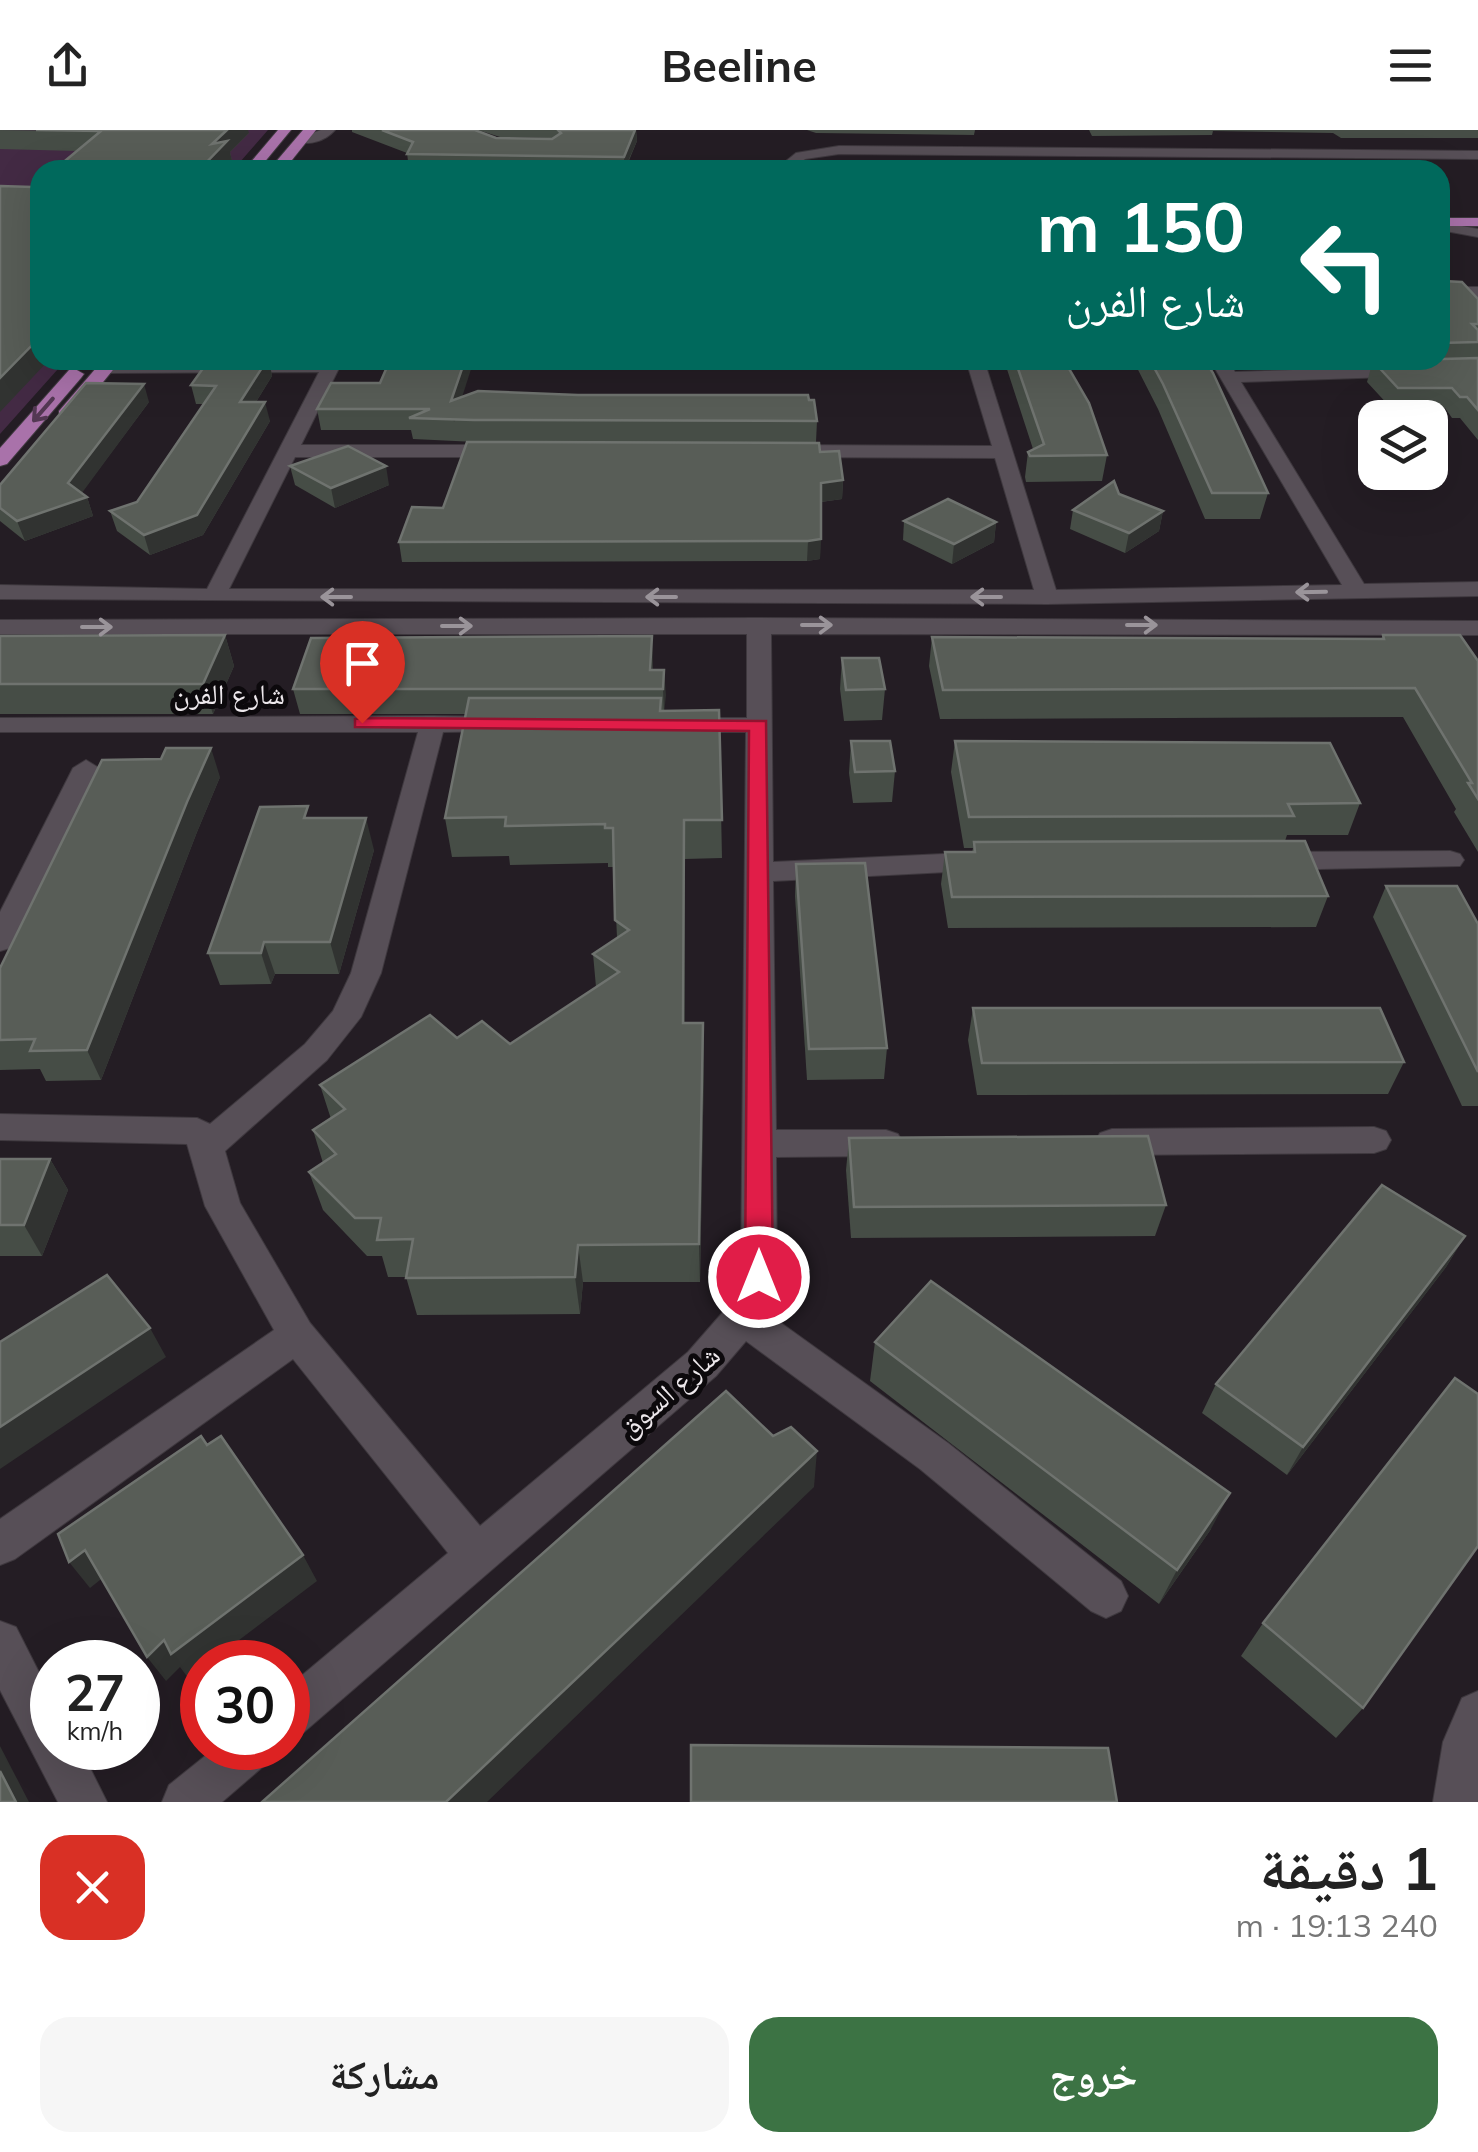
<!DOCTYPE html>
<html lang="ar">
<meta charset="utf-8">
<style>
body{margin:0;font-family:Mulish,"Noto Naskh Arabic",sans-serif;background:#f6f6f6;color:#222;direction:rtl;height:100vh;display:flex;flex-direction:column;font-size:38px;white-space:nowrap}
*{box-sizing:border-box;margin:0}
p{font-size:32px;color:#767676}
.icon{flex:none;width:55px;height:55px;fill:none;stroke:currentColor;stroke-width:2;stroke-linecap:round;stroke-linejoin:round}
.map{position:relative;height:1672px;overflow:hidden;direction:ltr}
.drawer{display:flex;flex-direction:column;background:#fff;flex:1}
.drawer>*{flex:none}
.guide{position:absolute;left:30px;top:30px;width:1420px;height:210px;border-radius:30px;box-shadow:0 10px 40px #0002;direction:rtl;background:#00695c;color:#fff;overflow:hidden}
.controls{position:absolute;left:1358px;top:270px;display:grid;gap:20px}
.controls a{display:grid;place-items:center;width:90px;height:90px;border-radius:20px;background:#fff;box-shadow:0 10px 40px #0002;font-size:50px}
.speed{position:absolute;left:30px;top:1510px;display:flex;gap:20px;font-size:50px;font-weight:700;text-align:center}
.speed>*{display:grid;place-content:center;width:130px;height:130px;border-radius:50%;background:#fff;box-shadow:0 10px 40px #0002;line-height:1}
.speed small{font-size:25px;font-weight:400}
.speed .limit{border:15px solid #d22;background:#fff;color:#111}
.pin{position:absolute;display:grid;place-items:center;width:85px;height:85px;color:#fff;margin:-102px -42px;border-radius:50% 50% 50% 0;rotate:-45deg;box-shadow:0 0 10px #0007}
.pin .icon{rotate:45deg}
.me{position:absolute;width:110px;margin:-55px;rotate:0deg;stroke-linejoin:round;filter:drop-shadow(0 0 8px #0008)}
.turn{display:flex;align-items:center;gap:35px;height:210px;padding:0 40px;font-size:45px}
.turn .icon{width:130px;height:130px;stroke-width:2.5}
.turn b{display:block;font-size:70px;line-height:85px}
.round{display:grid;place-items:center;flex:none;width:105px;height:105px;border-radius:30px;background:#f6f6f6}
.head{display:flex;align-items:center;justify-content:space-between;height:170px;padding:0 40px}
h1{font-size:60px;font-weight:700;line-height:75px}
.primary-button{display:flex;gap:20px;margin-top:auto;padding:20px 40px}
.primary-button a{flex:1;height:115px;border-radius:30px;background:#3c7344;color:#fff;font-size:40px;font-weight:700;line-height:115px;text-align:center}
.primary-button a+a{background:#f6f6f6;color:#222}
header{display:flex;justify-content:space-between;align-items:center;height:130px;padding:0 40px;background:#fff;font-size:45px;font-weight:700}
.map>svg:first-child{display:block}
.green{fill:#432a44}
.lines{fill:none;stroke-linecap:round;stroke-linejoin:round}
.minor-casing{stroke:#3e383e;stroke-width:2}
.major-casing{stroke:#3e383e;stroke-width:2}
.minor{fill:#574f57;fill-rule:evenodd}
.major{fill:#a972aa;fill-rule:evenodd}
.wall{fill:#464d46}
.shaded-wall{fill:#313331}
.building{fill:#585d57;stroke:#6f736f;stroke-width:2.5}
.oneway{stroke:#533853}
.oneway2{stroke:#9a949a}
.route{fill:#e11d48;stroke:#92132f;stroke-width:2.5}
.labels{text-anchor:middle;stroke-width:10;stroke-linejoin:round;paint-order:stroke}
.street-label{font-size:28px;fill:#ede8ec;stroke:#0c090c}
</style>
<header><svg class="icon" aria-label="menu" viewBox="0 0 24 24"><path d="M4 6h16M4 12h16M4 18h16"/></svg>Beeline<svg class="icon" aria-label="share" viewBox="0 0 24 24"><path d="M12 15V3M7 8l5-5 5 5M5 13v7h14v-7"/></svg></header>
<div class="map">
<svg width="1478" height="1672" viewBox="0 0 1478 1672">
<rect width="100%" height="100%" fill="#241d24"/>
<path class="green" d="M0,0H268L233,40H40V230H66L0,304Z"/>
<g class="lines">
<g class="minor-casing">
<g id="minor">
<path d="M321,0H335C326,10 308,18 296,9Z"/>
<path d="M839,16L1478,21V29L839,24L805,29L791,40H775L796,23Z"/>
<path d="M1440,92L1478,99V107L1440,100Z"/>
<rect x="1440" y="157" width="38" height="10"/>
<path d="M325,230H343L301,315H502L512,321L502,327H295L229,459L1034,460L995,328L783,327L773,321L783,315L992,316L966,230H984L1056,460L1342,455L1210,230H1228L1235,242L1478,234V244L1241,252L1364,454L1478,452V466L1047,474L0,469V455L207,459L319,242L105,243L96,238L99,234Z"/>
<path d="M759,488L1478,491V505L771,504L773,732L986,722L996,725L1000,731L996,737L986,740L773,751L776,1000H886L898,1004L903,1013L898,1022L886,1026L776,1027L777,1147L763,1180L948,1313L1121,1451L1128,1466L1121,1481L1106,1488L1091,1481L920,1339L746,1211L716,1246L304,1602L288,1609V1557L448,1423L293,1229L15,1429L0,1435V1389L274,1200L205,1076L187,1014L0,1010V984L197,988L210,994L305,914L333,881L351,843L418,602H0V588L433,586L502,587L514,594L502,601L443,602L381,843L361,887L327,930L225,1021L240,1073L310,1193L480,1396L688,1222L723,1182L741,1147L746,602H678L666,595L678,588H747V504H0V490Z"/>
<path d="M86,630L99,638L15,811L10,818L0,821V782L73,638Z"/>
<path d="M1450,721L1460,724L1464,730L1460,736L1272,740L1262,737L1258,731L1262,725L1272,722Z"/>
<path d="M1374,997L1386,1001L1391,1010L1386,1019L1374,1023L1112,1025L1100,1021L1095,1012L1100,1003L1112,999Z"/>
<path d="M0,1491L16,1497L52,1568V1618H80L107,1672H58L0,1560Z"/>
<path d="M1478,1561V1672H1433L1443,1612L1462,1568Z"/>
<path d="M215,1618H273L266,1634L222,1672H162L169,1655Z"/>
</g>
</g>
<g class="major-casing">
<g id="major">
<path d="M278,0H291L258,40H244Z"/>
<path d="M303,0H316L284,40H274V34Z"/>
<rect x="1440" y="88" width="38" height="8"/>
<path d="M103,230H121L73,289H59V281Z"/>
<path d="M75,239L84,244L81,248L7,334L0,336V318L69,240Z"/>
</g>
</g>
<use href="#minor" class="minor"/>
<use href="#major" class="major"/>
</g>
<g class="wall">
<path d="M0,0L249,3L230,22L232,31L77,21L0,19Z"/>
<path d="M352,0H475L496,8L552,9L553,8L500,7L478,0H636L637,11L625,40L409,39L407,23L352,2Z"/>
<path d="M807,0H975L974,5L816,3Z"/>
<path d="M1089,0H1478V8H1341L1333,3L1213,1L1212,5L1092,6Z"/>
<path d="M1440,130L1444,151L1478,169V310L1460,288H1452L1445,278H1391L1367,252L1372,234H1352L1346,230H1440Z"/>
<path d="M209,230H269L272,246L256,272L270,291L203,405L150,425L117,401L110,381L137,372L204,274H196L191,255Z"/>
<path d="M861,230H899L898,235H862Z"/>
<path d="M1004,230H1069L1068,237L1107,325L1102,351L1026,352L1025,347L1028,322L1033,319Z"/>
<path d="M1133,230H1205L1268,363L1260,389H1205L1158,279Z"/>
<path d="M578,265L809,270L817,291L816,312H476L413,309L411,300H321L317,279Z"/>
<path d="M149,272L81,363L87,367L93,386L25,411L0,391V355Z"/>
<path d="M820,322L843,350L842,369L821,372L820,429L807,431L402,432L399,412L443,378Z"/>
<path d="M290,336L389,355L335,378L295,355Z"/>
<path d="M1119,364L1163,381L1159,401L1125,423L1070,399L1073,380Z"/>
<path d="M904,391L996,392L994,412L952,434L903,410Z"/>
<path d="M225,505L234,536L213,584H0V506Z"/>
<path d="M1383,505L1478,531V722L1454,682L1456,679L1403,587L940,589L929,536L932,507L1381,509Z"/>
<path d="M842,528L885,559L882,590L844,591L840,559Z"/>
<path d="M653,531V540H664V581L719,580L722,728L685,729V893H703L704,933L700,1152H583L580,1184L417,1185L406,1147H388L382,1126H367L323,1080L309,1042L323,1033L313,1000L331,989L320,955L457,908L510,914L596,857L593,824L617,808L614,737H608V733L510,735L509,726L452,727L445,688L465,584H300L293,559Z"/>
<path d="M851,611L895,641L892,672L853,673L849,643Z"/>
<path d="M955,611L1360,673L1348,705H1287L1285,711L1328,766L1316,797L948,798L941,754L945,722H972L973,718H964L951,642Z"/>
<path d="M220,647L197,702L101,950L46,951L40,939L0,940V838Z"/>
<path d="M311,688L374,720L339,844H275L271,854L220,855L208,823Z"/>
<path d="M796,734L887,918L884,949L807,950L795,766Z"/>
<path d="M1386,756L1478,794V976H1462L1373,787Z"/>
<path d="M973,878L1404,932L1388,964L977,965L968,910Z"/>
<path d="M849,1008L1166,1075L1155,1106L851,1108L846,1040Z"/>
<path d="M0,1029H50L68,1060L42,1126H0Z"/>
<path d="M1465,1106L1446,1137L1287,1345L1202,1283L1216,1254Z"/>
<path d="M875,1212L1211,1399L1159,1474L870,1251Z"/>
<path d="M1263,1493L1363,1578L1336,1608L1241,1526Z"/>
</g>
<g class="shaded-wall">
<path d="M225,0H248L249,3L230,22L232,31L224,40H199L212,14Z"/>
<path d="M635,0H636L637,11L624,40V27Z"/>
<path d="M40,207V230H49L0,282V248Z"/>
<path d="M267,230H269L272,246L245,290L240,272Z"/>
<path d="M465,230H474L454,292L451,271Z"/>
<path d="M144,254L149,272L76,371L87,367L93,386L25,411L17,391L68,353Z"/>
<path d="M265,272L270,291L203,405L150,425L144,405Z"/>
<path d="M386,336L389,355L335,378L331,358Z"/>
<path d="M843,350L842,369L820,372L821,353Z"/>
<path d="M1163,381L1159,401L1125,423L1129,403Z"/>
<path d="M996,392L994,412L952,434L954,414Z"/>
<path d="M821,409L820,429L807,431L808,411Z"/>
<path d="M225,505L234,536L213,584L203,554Z"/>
<path d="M652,506L653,531L652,559L650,540Z"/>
<path d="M664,540L666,565L664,584L663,559Z"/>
<path d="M211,618L220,647L197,702L101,950L87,920L187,672Z"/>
<path d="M366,688L374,720L339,844L330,812Z"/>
<path d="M684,690L685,729V932L683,893Z"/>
<path d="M264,812L275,844L271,854L261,823Z"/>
<path d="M703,893L704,933L700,1152L699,1114Z"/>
<path d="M50,1029L68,1060L42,1126L24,1095Z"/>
<path d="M1465,1106L1446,1137L1287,1345L1303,1317Z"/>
<path d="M578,1115L583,1152L580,1184L575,1147Z"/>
<path d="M150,1198L166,1227L0,1339V1297Z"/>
<path d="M817,1321L814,1357L487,1672H446Z"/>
<path d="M1230,1363L1211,1399L1159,1474L1177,1440Z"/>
<path d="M85,1420L105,1446L90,1458L69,1432Z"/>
<path d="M303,1425L317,1451L210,1532H202V1539L189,1549L180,1537L166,1551L147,1527L164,1510Z"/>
<path d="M0,1616L29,1672H16L0,1641Z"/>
</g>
<g class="building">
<path d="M36,0H227L212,14L227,11L199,40H54L101,1Z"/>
<path d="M382,0H475L496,8L552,9L561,3L558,0H635L624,27L407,24L413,12Z"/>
<path d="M40,51V207L0,248V56L33,57Z"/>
<path d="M1440,130L1445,135L1444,151L1462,152L1478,169V194H1472L1478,200V212L1440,213Z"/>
<path d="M1478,228V280L1467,267H1460L1452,258H1398L1373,231Z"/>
<path d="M209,230H267L240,272H265L197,385L144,405L110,381L137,372L216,256L191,255Z"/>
<path d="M390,230H465L451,271L478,261L578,265H808L809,270H814L817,291L474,290L409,288L430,279H317L331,253H380Z"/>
<path d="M1015,230H1064L1089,273L1107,325L1030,326L1028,322L1044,314Z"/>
<path d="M1150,230H1205L1213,243L1268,363H1212L1163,254Z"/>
<path d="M86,253L144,254L68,353L87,367L17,391L0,378V355Z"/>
<path d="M467,312L819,313L820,322L839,321L843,350L821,353V409L808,411L399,412L412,377L443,378Z"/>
<path d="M348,316L386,336L331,358L290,336Z"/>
<path d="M1114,351L1119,364L1163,381L1129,403L1073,380Z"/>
<path d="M948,369L996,392L954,414L904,391Z"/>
<path d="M225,505L203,554H0V506Z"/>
<path d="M1383,505H1460L1478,531V669L1468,653H1472L1415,558L943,560L932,507L1384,509Z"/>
<path d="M652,506L650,540H664L663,559H293L311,508Z"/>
<path d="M842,528H879L885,559L846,560Z"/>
<path d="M469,568H661L660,581L719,580L722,690H684L683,893H703L699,1114L578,1115L575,1147L406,1148L413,1109L377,1110L381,1088H355L309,1042L336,1024L313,1000L345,979L320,955L430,885L457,908L482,891L510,914L619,842L593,824L629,800L615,790L613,698H605V694L505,696L506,687L445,688Z"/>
<path d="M851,611H890L895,641L855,642Z"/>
<path d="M955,611L1330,613L1360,673L1288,674L1294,686L969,687Z"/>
<path d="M166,618H211L187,672L87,920L30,921L35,909L0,910V838L102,630L161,629Z"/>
<path d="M308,676L304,688H366L330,812H264L261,823H208L260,677Z"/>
<path d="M1305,711L1328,766L952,767L945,722H975L974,712Z"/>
<path d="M865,733L887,918L809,919L796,734Z"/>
<path d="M1386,756H1457L1478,794V942Z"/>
<path d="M973,878H1380L1404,932L982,933Z"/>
<path d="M1148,1006L1166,1075L854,1077L849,1008Z"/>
<path d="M0,1029H50L24,1095H0Z"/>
<path d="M1382,1055L1465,1106L1303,1317L1216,1254Z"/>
<path d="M107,1145L150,1198L0,1297V1212Z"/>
<path d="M931,1151L1230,1363L1177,1440L875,1212Z"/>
<path d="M1455,1248L1478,1264V1416L1363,1578L1263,1493Z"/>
<path d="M726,1261L773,1306L791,1297L817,1321L446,1672H262Z"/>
<path d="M201,1306L207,1315L221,1306L303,1425L171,1524L164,1510L147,1527L85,1420L69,1432L58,1404Z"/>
<path d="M691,1615L1108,1618L1117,1672H691Z"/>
<path d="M0,1641L16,1672H0Z"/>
</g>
<defs><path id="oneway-shaft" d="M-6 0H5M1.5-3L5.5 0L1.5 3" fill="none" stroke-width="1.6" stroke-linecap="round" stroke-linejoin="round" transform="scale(2.5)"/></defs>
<use class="oneway" href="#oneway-shaft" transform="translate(43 280) rotate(131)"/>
<g class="oneway2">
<use href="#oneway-shaft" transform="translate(1311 462) rotate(179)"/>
<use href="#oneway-shaft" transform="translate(336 467) rotate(-180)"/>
<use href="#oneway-shaft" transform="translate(661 467) rotate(-180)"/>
<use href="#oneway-shaft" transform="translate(986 467) rotate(-180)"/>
<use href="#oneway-shaft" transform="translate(817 495)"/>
<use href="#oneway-shaft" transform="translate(1142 495)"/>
<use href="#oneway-shaft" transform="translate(457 496)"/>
<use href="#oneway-shaft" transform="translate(97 497)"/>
</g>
<path class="route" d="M362,588L766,591L773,1147L769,1155L759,1159L749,1155L745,1147L749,601L355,597V589Z"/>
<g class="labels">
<g class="street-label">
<text x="229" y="574">شارع الفرن</text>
<text transform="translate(669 1261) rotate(-41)" y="10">شارع السوق</text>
</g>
</g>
</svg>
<div class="controls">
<a><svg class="icon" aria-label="layers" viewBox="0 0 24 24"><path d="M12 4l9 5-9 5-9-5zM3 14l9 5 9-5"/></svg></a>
</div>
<div class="speed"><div>27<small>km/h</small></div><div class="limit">30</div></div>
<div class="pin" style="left:362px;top:593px;background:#d93025"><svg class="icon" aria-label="arrive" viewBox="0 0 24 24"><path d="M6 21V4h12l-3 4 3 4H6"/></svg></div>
<svg class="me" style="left:759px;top:1147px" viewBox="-20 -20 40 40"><circle r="17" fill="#e11d48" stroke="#fff" stroke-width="3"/><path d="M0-11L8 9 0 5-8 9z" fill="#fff"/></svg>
<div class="guide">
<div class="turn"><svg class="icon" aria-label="left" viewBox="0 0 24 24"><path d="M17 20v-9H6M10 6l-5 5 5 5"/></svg><div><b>150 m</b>شارع الفرن</div></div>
</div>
</div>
<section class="drawer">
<div class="head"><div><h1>1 دقيقة</h1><p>240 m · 19:13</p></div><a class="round" style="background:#d93025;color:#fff"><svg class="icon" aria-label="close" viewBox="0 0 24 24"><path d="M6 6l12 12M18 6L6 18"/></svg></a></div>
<div class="primary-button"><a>خروج</a><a>مشاركة</a></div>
</section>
